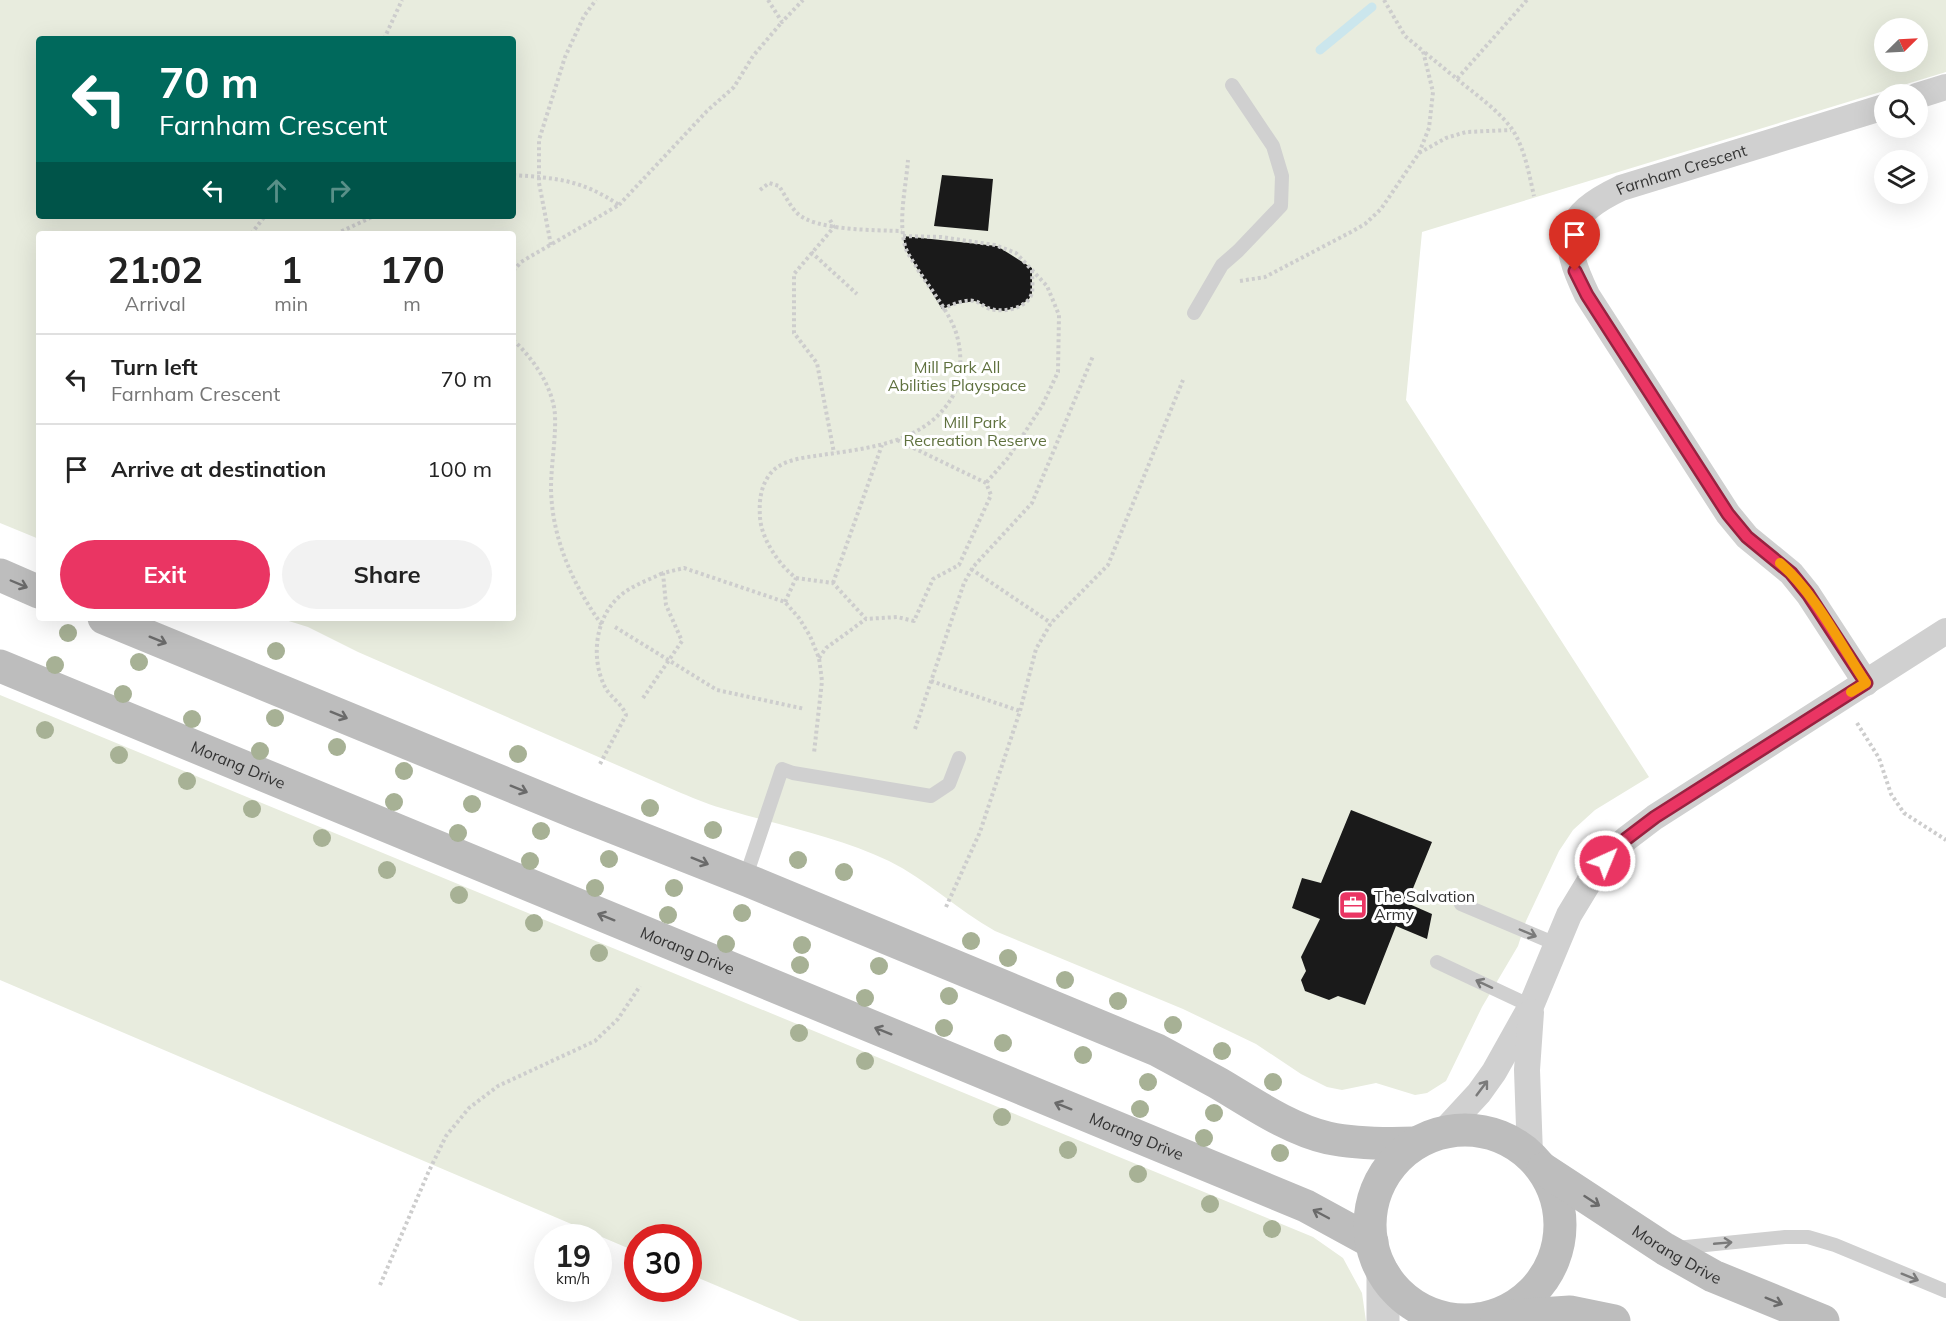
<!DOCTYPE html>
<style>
body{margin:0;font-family:Mulish,sans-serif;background:#f2f2f2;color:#222;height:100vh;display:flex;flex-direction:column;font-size:22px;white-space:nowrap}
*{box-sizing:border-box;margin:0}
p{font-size:20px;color:#767676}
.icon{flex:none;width:33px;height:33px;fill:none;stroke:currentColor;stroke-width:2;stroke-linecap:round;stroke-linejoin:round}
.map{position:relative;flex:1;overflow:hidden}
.side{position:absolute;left:36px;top:231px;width:480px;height:390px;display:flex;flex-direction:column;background:#fff;border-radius:6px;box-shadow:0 6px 24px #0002}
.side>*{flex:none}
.hud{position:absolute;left:36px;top:36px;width:480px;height:183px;border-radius:6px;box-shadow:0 6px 24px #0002;background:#00695c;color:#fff;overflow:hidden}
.needle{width:39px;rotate:66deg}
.buttons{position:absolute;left:1874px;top:18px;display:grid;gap:12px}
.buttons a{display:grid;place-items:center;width:54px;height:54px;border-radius:50%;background:#fff;box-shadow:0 6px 24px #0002;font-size:30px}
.speed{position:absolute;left:534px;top:1224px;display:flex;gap:12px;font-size:30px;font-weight:700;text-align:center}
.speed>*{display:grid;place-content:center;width:78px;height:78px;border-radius:50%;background:#fff;box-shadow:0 6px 24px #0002;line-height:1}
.speed small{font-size:15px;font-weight:400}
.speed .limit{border:9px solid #d22;background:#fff;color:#111}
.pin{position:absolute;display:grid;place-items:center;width:51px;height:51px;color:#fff;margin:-62px -26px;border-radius:50% 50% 50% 0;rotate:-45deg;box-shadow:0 0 6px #0007}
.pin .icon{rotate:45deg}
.me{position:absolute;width:66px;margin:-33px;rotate:44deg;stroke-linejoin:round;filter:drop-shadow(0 0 4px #0008)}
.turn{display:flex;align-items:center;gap:21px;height:126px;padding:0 24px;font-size:27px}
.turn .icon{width:78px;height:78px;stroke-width:2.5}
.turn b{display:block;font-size:42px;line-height:51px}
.lanes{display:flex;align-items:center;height:57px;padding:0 24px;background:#0003;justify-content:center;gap:30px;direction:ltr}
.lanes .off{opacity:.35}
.eta{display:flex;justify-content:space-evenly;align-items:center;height:102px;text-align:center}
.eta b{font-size:36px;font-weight:700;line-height:42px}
.action{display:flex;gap:12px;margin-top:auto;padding:12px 24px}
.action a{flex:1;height:69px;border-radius:36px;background:#ea3563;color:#fff;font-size:24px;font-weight:700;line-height:69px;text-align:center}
.action a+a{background:#f2f2f2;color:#222}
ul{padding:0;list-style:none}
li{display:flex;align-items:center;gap:18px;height:90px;padding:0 24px;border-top:2px solid #e0e0e0}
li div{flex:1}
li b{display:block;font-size:22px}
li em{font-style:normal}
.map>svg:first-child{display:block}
.green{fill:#e8ecde;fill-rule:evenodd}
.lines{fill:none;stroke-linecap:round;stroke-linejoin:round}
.stream{stroke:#cbe6ed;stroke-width:9}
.building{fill:#1a1a1a}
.path{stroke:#cdcdcd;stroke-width:4;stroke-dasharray:3 3;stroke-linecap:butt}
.service{stroke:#d0d0d0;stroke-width:14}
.minor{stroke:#d0d0d0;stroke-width:26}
.tertiary{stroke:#d0d0d0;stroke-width:33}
.secondary{stroke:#bdbdbd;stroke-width:33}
.tree{fill:#a7b195}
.oneway{stroke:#6a6a6a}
.oneway2{stroke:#7a7a7a}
.route-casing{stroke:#982240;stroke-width:15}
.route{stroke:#ea3563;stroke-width:10}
.slow{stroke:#f59e0b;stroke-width:10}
.labels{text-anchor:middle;stroke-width:6;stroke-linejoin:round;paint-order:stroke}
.street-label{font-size:16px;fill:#333;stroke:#fff}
.park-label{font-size:16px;fill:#5f713e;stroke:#fff}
.poi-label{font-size:16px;fill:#333;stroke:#fff;text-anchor:start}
</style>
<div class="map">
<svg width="1946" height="1321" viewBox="0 0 1946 1321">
<rect width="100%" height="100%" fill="#fff"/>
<g class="green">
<path d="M0,0H1946V72L1422,232L1406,400L1649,777L1595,810L1573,830L1559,851L1526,921L1518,946L1482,1007L1446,1081L1427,1093L1415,1095L1376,1083L1342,1090L1327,1087L1301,1074L1256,1044L1183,1009L995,931C958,910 927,880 889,861C838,837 782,826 728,810C712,806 696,799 681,793L358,652L308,627L279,618H513V234H39V539L0,523ZM1884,28H1917V62H1884ZM39,39H513V216H39Z"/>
<path d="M0,695L1313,1237L1343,1258L1362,1293L1366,1321H800L689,1274L688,1238H638L637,1252L0,980Z"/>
</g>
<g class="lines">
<path class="stream" d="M1320,50L1372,7"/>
</g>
<g class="building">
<path d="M942,175L993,179L988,231L934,226Z"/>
<path d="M903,236L997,246L1032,268V293L1029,299L1018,307L1004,311L991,309L975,301L956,304L942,309L905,249Z"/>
<path d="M1351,810L1432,842L1407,903L1432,914L1427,939L1396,926L1365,1005L1338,996L1329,1000L1305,991L1301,980L1306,971L1301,957L1320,919L1292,908L1302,878L1321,883Z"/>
</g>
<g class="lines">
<g class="path">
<path d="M768,0L782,22L803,0"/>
<path d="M1384,0L1405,36L1423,51"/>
<path d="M384,39L402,0"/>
<path d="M1457,79C1475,94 1498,110 1512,129C1525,149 1529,174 1534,196"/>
<path d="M1419,153L1446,138L1466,132L1511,130"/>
<path d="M513,175C557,178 582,180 619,205L521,262L513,271"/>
<path d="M760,190L769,183L779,186C785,195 790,206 797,213C815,231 877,230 902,231"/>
<path d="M619,205L707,111L734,87L753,56L782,22"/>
<path d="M830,220L834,227L794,274V333L817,363L834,453"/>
<path d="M251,234L265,216"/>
<path d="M336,234L374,216"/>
<path d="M903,236L941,237L995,245L1016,253L1047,286L1059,315L1058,372L1042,406L1008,458L986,483"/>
<path d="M551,245L539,183V140L565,57L584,16L596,0"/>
<path d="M811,252L857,294"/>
<path d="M1240,281L1265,277L1351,232L1365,224L1381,209L1419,153L1429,128L1433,92L1423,51L1457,79L1527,0"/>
<path d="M942,309C952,305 964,299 974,301C980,302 985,308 991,309C1004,313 1028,308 1032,293C1033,286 1032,277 1032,269"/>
<path d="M513,340C533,358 553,387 555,415C556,440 551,464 551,489C552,539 573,585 602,625"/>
<path d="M971,569L1051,623"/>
<path d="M796,578L833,583L866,619L897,617L914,621L933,579L959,565L991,495L986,483L897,440"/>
<path d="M833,583L882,445"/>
<path d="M785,602L796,578C780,566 761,539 760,517C759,503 760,487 770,474C780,461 800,458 815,456C866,448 926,445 954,394C963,376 962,346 954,327C945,307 930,288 918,270C914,262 907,254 905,246C898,219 906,187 908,160"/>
<path d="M615,627L717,690L805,709"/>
<path d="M819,658L826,648L866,619"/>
<path d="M931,681L1020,711"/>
<path d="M643,698L682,641L666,605L663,573L684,568L785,602L799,618L810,636L819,658L822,681L814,753"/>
<path d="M1857,723L1879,758L1891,794L1904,813L1946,840"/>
<path d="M915,729L964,583L973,567L1032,503L1093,356"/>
<path d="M600,764L626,715C622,703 609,697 604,685C590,655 596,612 625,592C636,584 651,579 663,573"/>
<path d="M946,907L980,832L1020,711L1036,649L1051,623L1108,565L1183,380"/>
<path d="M380,1285L428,1173L446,1136L469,1108L498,1086L595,1041L618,1019L640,986"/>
</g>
<g class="service">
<path d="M1194,313L1222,265L1238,251L1281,206L1282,176L1273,146L1232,85"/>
<path d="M745,879L782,769L793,773L931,796L949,784L959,758"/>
<path d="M1461,904L1556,944"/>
<path d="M1437,962L1531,1006"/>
<path d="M1676,1248L1785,1237H1808L1835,1245L1946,1291"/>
</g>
<g class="minor">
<path d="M1917,96L1946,87"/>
<path id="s1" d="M1866,683L1808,594L1791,573L1747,537L1728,514L1587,295C1560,239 1562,216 1621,188L1884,107"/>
<path d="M1443,1132L1479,1093L1494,1072L1531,1006L1569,915L1589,882L1626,839L1655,817L1946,631"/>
<path d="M1530,1155L1527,1070L1531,1012"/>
</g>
<g class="tertiary">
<path d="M1383,1273V1321"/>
<path d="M1477,1321L1478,1319"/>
</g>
<g class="secondary">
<path d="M0,575L39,592"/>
<path d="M104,618L577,813L749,881L1157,1050C1177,1061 1198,1072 1218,1083C1252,1103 1289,1129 1328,1138C1356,1144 1386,1144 1415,1143"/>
<path id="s2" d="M0,666L1306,1206L1372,1242"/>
<circle cx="1465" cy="1225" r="95"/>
<path id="s3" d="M1543,1169L1665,1249L1713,1276L1823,1321"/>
<path d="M1497,1317L1570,1312L1614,1321"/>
</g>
</g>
<g class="tree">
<circle cx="68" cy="633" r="9"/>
<circle cx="276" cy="651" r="9"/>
<circle cx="139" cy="662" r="9"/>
<circle cx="55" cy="665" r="9"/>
<circle cx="123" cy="694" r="9"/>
<circle cx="275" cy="718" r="9"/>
<circle cx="192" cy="719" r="9"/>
<circle cx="45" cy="730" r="9"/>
<circle cx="337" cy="747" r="9"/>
<circle cx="260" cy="751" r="9"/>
<circle cx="518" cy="754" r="9"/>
<circle cx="119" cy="755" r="9"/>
<circle cx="404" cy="771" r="9"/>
<circle cx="187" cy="781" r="9"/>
<circle cx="394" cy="802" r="9"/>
<circle cx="472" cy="804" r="9"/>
<circle cx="650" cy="808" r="9"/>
<circle cx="252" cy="809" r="9"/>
<circle cx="713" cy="830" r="9"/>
<circle cx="541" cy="831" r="9"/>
<circle cx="458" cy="833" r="9"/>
<circle cx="322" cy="838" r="9"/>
<circle cx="609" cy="859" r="9"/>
<circle cx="798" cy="860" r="9"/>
<circle cx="530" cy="861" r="9"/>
<circle cx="387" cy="870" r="9"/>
<circle cx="844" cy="872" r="9"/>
<circle cx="595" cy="888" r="9"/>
<circle cx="674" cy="888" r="9"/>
<circle cx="459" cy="895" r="9"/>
<circle cx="742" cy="913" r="9"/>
<circle cx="668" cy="915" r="9"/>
<circle cx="534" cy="923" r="9"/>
<circle cx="971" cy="941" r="9"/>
<circle cx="726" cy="944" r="9"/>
<circle cx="802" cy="945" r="9"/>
<circle cx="599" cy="953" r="9"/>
<circle cx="1008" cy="958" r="9"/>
<circle cx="800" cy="965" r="9"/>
<circle cx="879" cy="966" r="9"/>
<circle cx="1065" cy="980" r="9"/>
<circle cx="949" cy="996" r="9"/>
<circle cx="865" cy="998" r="9"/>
<circle cx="1118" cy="1001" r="9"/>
<circle cx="1173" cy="1025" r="9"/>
<circle cx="944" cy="1028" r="9"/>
<circle cx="799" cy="1033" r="9"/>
<circle cx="1003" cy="1043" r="9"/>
<circle cx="1222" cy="1051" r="9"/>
<circle cx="1083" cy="1055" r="9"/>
<circle cx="865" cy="1061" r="9"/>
<circle cx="1148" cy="1082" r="9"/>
<circle cx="1273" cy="1082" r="9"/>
<circle cx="1140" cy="1109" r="9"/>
<circle cx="1214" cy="1113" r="9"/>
<circle cx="1002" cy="1117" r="9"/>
<circle cx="1204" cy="1138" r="9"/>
<circle cx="1068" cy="1150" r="9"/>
<circle cx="1280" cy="1153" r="9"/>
<circle cx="1138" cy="1174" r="9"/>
<circle cx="1210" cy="1204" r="9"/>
<circle cx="1272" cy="1229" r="9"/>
</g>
<defs><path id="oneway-shaft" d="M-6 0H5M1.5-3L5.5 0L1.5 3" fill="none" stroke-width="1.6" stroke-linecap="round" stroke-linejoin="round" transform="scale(1.5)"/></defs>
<g class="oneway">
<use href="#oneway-shaft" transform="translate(19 584) rotate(23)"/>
<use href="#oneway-shaft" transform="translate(158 640) rotate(22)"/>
<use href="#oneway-shaft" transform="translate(339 715) rotate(22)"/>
<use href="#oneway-shaft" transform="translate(519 789) rotate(22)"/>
<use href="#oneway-shaft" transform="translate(700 861) rotate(22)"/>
<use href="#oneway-shaft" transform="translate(606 917) rotate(-158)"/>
<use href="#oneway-shaft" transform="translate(883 1031) rotate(-158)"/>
<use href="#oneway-shaft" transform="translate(1063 1106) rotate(-158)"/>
<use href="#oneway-shaft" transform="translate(1592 1201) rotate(33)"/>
<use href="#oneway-shaft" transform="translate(1321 1214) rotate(-152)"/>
<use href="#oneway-shaft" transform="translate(1774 1301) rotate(22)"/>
</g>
<g class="oneway2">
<use href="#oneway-shaft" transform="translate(1528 933) rotate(23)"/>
<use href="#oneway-shaft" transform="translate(1484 984) rotate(-155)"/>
<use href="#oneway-shaft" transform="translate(1482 1088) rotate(-53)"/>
<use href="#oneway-shaft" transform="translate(1723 1243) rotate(-5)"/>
<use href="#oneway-shaft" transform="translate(1910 1277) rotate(22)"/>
</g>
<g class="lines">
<g class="route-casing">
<path id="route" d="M1575,271L1587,295L1728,514L1747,537L1791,573L1808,594L1866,683L1655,817L1626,839L1605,861"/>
</g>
<use href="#route" class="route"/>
<path class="slow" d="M1780,563C1814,592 1841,645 1866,683L1851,692"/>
</g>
<defs>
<g id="office-square" transform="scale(1.5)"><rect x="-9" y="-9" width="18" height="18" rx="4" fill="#ea3563" stroke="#fff"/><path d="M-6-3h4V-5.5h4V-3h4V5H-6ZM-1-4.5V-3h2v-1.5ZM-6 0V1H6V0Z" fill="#fff"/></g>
</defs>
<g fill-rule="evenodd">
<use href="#office-square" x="1353" y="905"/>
</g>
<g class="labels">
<g class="street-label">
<text dy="6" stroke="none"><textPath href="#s1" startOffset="678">Farnham Crescent</textPath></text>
<text dy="6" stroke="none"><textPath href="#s2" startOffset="258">Morang Drive</textPath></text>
<text dy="6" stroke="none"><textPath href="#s2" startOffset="744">Morang Drive</textPath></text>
<text dy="6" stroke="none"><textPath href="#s2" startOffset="1230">Morang Drive</textPath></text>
<text dy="6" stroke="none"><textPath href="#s3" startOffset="159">Morang Drive</textPath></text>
</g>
<g class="park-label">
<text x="957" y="373">Mill Park All<tspan x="957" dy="18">Abilities Playspace</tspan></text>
<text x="975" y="428">Mill Park<tspan x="975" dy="18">Recreation Reserve</tspan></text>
</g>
<g class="poi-label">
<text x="1374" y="902">The Salvation<tspan x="1374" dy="18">Army</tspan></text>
</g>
</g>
</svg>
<div class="buttons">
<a><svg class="needle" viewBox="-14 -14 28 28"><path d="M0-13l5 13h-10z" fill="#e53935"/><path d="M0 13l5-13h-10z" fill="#767676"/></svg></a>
<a><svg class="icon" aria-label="search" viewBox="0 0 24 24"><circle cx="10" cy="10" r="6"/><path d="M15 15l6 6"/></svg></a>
<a><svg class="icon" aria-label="layers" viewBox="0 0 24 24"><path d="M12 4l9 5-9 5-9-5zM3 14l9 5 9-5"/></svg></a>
</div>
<div class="speed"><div>19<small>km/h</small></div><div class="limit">30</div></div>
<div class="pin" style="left:1575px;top:271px;background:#d93025"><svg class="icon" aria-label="arrive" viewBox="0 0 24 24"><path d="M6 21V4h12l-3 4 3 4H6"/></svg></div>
<svg class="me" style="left:1605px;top:861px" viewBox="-20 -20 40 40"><circle r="17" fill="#ea3563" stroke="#fff" stroke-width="3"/><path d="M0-11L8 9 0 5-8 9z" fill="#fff"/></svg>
<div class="hud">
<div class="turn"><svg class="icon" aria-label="left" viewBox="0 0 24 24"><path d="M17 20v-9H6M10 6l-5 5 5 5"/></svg><div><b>70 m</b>Farnham Crescent</div></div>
<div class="lanes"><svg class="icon" aria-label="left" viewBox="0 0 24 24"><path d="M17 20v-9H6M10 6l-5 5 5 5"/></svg><svg class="icon off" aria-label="ahead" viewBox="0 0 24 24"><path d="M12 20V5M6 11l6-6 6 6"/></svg><svg class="icon off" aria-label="right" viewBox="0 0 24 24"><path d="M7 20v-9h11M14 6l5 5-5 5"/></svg></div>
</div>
<section class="side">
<div class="eta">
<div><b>21:02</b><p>Arrival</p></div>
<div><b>1</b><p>min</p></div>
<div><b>170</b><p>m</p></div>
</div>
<ul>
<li><svg class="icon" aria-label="left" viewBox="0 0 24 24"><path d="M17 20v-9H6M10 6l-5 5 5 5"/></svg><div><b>Turn left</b><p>Farnham Crescent</p></div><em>70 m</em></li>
<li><svg class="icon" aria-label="arrive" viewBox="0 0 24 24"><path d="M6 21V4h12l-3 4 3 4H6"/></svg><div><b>Arrive at destination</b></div><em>100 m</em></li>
</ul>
<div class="action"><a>Exit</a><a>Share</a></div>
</section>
</div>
